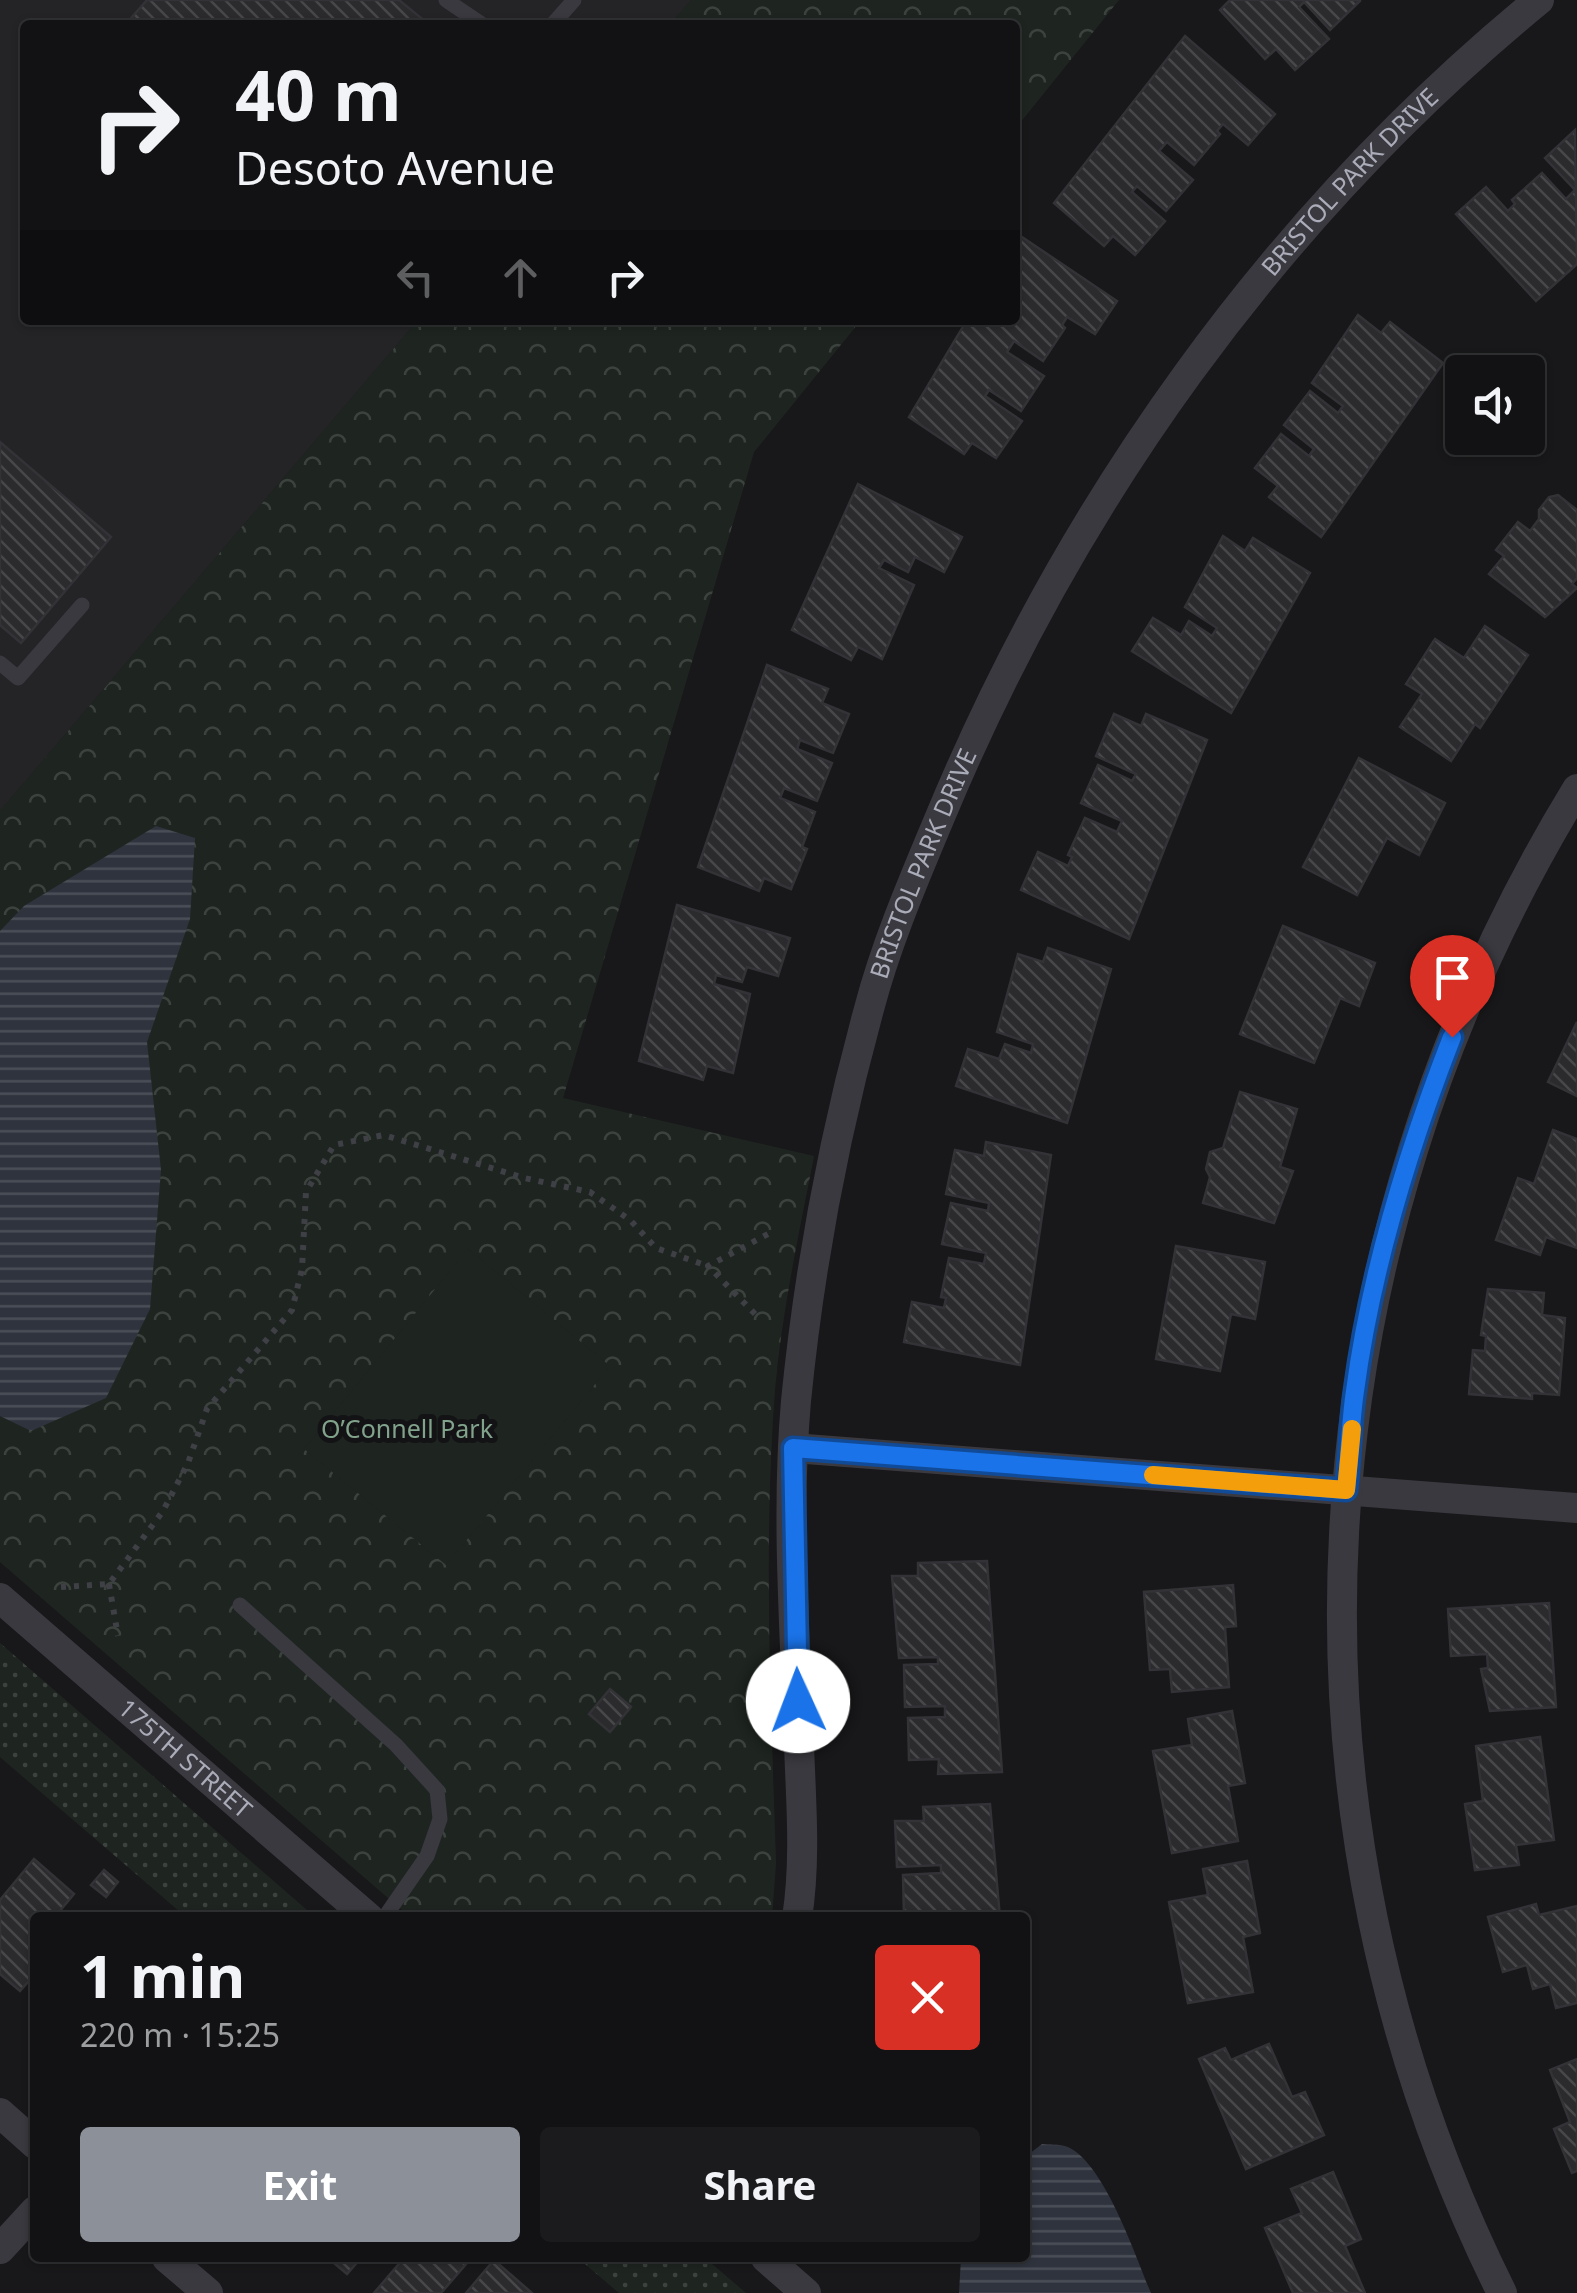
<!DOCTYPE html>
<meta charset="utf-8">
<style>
body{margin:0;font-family:"Noto Sans",sans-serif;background:#1b1b1d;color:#f1f3f6;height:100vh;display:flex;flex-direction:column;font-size:38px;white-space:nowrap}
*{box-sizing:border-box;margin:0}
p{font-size:32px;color:#9c9ea0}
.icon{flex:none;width:55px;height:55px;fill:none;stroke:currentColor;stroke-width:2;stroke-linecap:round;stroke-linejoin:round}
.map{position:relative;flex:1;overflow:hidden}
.drawer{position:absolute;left:30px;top:1912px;width:1000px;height:350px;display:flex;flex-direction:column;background:#121214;border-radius:10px;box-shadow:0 2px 8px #0004,0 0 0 2px #313234}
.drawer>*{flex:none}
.guide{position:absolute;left:20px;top:20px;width:1000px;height:305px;border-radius:10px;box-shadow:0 2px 8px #0004,0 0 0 2px #313234;background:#121214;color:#f1f3f6;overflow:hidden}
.controls{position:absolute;left:1445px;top:355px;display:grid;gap:20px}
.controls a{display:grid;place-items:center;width:100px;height:100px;border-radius:10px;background:#121214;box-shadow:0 2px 8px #0004,0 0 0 2px #313234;font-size:50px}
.pin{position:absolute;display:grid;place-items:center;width:85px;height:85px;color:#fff;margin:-102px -42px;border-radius:50% 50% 50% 0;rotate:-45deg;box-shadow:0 0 10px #0007}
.pin .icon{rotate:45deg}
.me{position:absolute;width:110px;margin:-55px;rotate:358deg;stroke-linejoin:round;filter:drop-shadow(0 0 8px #0008)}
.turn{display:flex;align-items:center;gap:35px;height:210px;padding:0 50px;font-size:45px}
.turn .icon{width:130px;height:130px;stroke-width:2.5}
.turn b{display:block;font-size:70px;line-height:85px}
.lanes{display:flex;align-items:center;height:95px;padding:0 50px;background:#0003;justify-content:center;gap:50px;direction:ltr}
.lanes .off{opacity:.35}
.round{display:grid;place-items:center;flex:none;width:105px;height:105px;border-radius:10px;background:#1b1b1d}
.overview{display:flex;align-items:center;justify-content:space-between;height:170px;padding:0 50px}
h1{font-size:60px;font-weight:700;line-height:75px}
.action{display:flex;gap:20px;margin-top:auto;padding:20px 50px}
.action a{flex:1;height:115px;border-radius:10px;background:#8c9099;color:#fff;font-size:40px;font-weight:700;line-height:115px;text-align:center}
.action a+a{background:#1b1b1d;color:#f1f3f6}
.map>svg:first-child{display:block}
.built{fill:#242427}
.grass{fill:url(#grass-dots)}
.forest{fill:url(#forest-crowns)}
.garden{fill:#1e2520}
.water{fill:url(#water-rules)}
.building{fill:url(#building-back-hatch);stroke:#333236;stroke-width:2.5}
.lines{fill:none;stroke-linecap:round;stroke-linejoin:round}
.path{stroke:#3f3f46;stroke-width:6;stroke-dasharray:5 8;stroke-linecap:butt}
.service{stroke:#39393f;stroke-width:15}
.minor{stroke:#39393f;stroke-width:30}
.route-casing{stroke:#114b97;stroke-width:25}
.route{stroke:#1a73e8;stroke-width:18}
.slow{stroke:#f59e0b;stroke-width:18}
.labels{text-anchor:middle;stroke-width:10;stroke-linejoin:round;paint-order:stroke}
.street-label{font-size:25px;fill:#abacb9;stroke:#131315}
.park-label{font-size:25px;fill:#82a38b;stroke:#131315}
</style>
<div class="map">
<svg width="1577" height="2293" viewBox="0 0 1577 2293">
<defs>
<pattern id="grass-dots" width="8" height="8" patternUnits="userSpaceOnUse" patternTransform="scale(2.5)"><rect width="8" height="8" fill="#1e2520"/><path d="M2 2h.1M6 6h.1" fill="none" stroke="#3c423e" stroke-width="1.8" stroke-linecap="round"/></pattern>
<pattern id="forest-crowns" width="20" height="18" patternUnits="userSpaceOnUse" patternTransform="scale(2.5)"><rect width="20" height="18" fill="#1e2520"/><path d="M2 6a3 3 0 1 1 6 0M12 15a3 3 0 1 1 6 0" fill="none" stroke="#3c423e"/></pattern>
<pattern id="water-rules" width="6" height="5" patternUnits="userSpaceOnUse" patternTransform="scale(2.5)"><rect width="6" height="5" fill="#2e333d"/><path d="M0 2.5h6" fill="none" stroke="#4a4e57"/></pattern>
<pattern id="building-back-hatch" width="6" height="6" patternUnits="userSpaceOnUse" patternTransform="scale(2.5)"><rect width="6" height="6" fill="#2b2b2e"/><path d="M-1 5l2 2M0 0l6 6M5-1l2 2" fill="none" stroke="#47474a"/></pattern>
</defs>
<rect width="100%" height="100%" fill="#18181a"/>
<path class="built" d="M0,0H691L670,25H25V320H418L0,811Z"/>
<g class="grass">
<path d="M0,1643L315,1917H186L0,1757Z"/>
<path d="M578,2258H705L746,2293H619Z"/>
</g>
<g class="forest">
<path d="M691,0H1119L1015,129V25H670Z"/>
<path d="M418,320H861L754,452L563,1098L814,1156C799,1233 782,1311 775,1389C763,1546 771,1706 776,1863L772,1917H410L0,1562V811Z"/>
</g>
<path class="garden" d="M468,1249L610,1366L446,1565L304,1449Z"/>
<g class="water">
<path d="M156,826L195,838L190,919L147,1042L161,1170L150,1309L106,1398L31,1431L0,1416V931L24,906Z"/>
<path d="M1042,2144C1049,2145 1058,2144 1065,2146C1103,2158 1136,2258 1151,2293H959L961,2258H1025V2157Z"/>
</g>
<g class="building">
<path d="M147,0H399L426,22L125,25Z"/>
<path d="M1230,0H1360V1L1330,30L1304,2L1299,7L1329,39L1295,70L1276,49L1265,59L1220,10Z"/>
<path d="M1185,36L1275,114L1248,145L1223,124L1217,131L1220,134L1194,165L1167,142L1159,151L1193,180L1166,211L1137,186L1132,192L1165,221L1135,255L1113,236L1104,246L1054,203Z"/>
<path d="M1575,130L1577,264L1536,301L1456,214L1486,187L1508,211L1515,204L1512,200L1542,173L1566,199L1575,190L1545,158Z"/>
<path d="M1019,235L1117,301L1095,334L1067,317L1062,325L1065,328L1043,361L1014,341L1007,352L1044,376L1021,411L989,390L985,396L1022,421L996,458L972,443L964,454L909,417L967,320H1015Z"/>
<path d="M1358,315L1381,333L1390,322L1443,363L1321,537L1269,497L1278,486L1255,468L1281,434L1309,456L1314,449L1284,425L1310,391L1338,413L1343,406L1312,383Z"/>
<path d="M0,442L111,537L21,643L0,625Z"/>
<path d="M858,484L962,537L944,572L915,557L908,572L884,560L879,568L914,585L882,659L858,647L851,660L792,630Z"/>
<path d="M1558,495L1577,510V578L1572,584L1577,588L1545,617L1489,574L1504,556L1496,550L1518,522L1530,531L1539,519V510L1549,497Z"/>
<path d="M1223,536L1245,551L1253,538L1310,573L1231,713L1132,651L1153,618L1181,635L1189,621L1212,636L1217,628L1185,607Z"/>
<path d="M1485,626L1528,655L1480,728L1475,724L1451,761L1400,727L1422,694L1406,684L1435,639L1464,658Z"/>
<path d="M767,665L828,689L822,703L849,714L833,753L800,740L797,749L832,763L817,801L784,788L780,798L815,812L802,847L807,849L791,889L764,878L759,891L698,867Z"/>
<path d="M1114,714L1141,726L1146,714L1207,740L1129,939L1021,890L1038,852L1068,866L1072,857L1068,855L1085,818L1117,832L1122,821L1081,803L1098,765L1132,781L1136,774L1096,756Z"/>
<path d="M1359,758L1445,803L1419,855L1387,838L1357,895L1303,867Z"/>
<path d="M677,905L790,938L778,976L747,967L742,982L716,975L714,984L750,994L733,1073L707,1066L703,1080L639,1061Z"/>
<path d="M1283,926L1375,963L1359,1006L1340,998L1314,1063L1240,1034Z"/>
<path d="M1048,948L1111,969L1067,1123L956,1086L968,1049L999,1059L1005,1044L1031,1053L1033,1044L997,1032L1018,954L1043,962Z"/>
<path d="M1577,1022V1096L1548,1082Z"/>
<path d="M1240,1092L1297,1109L1280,1167L1293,1171L1274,1223L1203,1203L1210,1177L1206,1169L1210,1152L1223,1148Z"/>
<path d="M1553,1130L1577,1139V1248L1546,1237L1540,1255L1496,1240L1518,1178L1534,1184Z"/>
<path d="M986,1142L1051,1155L1020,1365L904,1342L912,1302L944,1308L946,1298L941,1297L949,1258L984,1264L986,1253L942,1244L951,1203L988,1211L989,1203L946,1194L955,1150L984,1156Z"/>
<path d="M1176,1246L1265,1262L1255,1319L1231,1314L1220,1371L1156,1359Z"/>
<path d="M1488,1289L1544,1293L1542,1315L1565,1318L1559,1395L1532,1393V1399L1469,1394L1473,1350L1485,1351L1486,1336L1481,1335Z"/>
<path d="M987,1561L1002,1772L938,1774L939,1759L909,1760L908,1718L945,1717V1706L905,1707L904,1665L938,1664V1657L899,1658L892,1576H918V1563Z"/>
<path d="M1233,1585L1236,1626L1225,1627L1229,1687L1172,1692L1170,1669L1150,1670L1144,1592Z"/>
<path d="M1549,1603L1556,1707L1490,1711L1481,1669L1488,1668L1487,1654L1451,1656L1448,1609Z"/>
<path d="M610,1689L631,1707L610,1732L589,1714Z"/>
<path d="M1232,1711L1245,1783L1228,1786L1238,1841L1172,1853L1153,1751L1192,1745L1188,1719Z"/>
<path d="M1540,1737L1554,1840L1516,1845L1519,1865L1475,1870L1465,1804L1483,1801L1476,1746Z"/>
<path d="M990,1804L1000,1918L904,1916L903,1875L941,1873V1865L897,1867L895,1821H924L923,1807Z"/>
<path d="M34,1859L74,1894L54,1918H35V1974L20,1991L0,1974V1900Z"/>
<path d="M1247,1861L1260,1933L1243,1937L1253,1992L1188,2003L1169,1902L1208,1895L1203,1869Z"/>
<path d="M104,1870L118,1882L106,1897L91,1885Z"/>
<path d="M1536,1904L1539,1915L1577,1906V2003L1556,2008L1550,1984L1533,1989L1527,1965L1503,1972L1488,1917Z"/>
<path d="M1269,2044L1292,2097L1305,2092L1324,2135L1246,2169L1199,2059L1225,2048L1231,2060Z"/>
<path d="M1577,2059V2171L1572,2173L1554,2129L1570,2122L1550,2070Z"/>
<path d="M1333,2172L1361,2239L1345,2246L1365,2293H1293L1265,2228L1302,2213L1291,2189Z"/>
<path d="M328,2258H361L347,2274Z"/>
<path d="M404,2258H460L467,2263L441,2293H374Z"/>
<path d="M494,2260L532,2293H466Z"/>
</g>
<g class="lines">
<g class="path">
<path d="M755,1314L708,1266L768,1234"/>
<path d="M109,1584L118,1636"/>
<path d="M61,1587L109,1584L163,1511L188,1463L207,1409L292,1310L302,1269L306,1192L334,1145L384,1135L524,1178L590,1192L630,1220L656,1248L708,1266"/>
</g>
<g class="service">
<path d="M446,0L483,25"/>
<path d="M552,25L574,0"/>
<path d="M0,663L18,678L82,605"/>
<path d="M240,1605L396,1745L437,1790L440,1819L427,1856L384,1918"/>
</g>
<g class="minor">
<path d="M793,1448L1577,1508"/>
<path id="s1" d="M0,1598L369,1918"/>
<path id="s2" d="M797,1918C806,1861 801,1802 799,1745C795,1631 786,1514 796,1401C809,1270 834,1136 869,1009C886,944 914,879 940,817C1071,502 1274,217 1539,0"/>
<path d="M0,2113L35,2144"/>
<path d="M0,2249L35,2211"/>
<path d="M167,2258L208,2293"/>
<path d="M766,2258L806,2293"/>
<path d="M1502,2293C1261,1809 1297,1247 1577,789"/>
</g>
</g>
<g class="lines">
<g class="route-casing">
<path id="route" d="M798,1701L793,1448L1346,1490C1350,1457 1350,1424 1355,1391C1371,1270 1408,1150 1452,1037"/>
</g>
<use href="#route" class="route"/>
<path class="slow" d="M1153,1475L1346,1490L1352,1429"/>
</g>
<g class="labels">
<g class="street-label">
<text dy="9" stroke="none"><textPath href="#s2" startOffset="1882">BRISTOL PARK DRIVE</textPath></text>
<text dy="9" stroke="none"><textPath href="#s2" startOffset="1072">BRISTOL PARK DRIVE</textPath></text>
<text dy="9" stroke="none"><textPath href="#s1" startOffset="245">175TH STREET</textPath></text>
</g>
<g class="park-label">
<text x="407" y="1438">O’Connell Park</text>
</g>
</g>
</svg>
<div class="controls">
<a><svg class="icon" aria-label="sound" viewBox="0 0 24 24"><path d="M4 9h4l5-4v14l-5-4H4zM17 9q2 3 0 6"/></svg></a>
</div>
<div class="pin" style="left:1452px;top:1037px;background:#d93025"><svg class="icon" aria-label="arrive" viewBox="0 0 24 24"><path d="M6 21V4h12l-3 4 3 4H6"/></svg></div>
<svg class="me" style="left:798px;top:1701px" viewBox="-20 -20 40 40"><circle r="19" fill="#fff"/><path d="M0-13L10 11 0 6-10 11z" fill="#1a73e8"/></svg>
<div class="guide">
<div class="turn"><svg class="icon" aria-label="right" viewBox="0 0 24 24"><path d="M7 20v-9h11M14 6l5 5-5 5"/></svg><div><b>40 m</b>Desoto Avenue</div></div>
<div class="lanes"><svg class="icon off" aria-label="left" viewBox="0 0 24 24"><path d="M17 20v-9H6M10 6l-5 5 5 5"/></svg><svg class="icon off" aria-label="ahead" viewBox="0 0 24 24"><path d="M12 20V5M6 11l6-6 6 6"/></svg><svg class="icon" aria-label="right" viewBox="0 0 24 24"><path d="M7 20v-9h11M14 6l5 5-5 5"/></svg></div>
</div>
<section class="drawer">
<div class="overview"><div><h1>1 min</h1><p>220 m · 15:25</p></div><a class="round" style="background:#d93025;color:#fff"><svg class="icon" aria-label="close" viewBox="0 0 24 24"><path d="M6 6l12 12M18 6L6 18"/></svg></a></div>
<div class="action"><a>Exit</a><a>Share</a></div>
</section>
</div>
